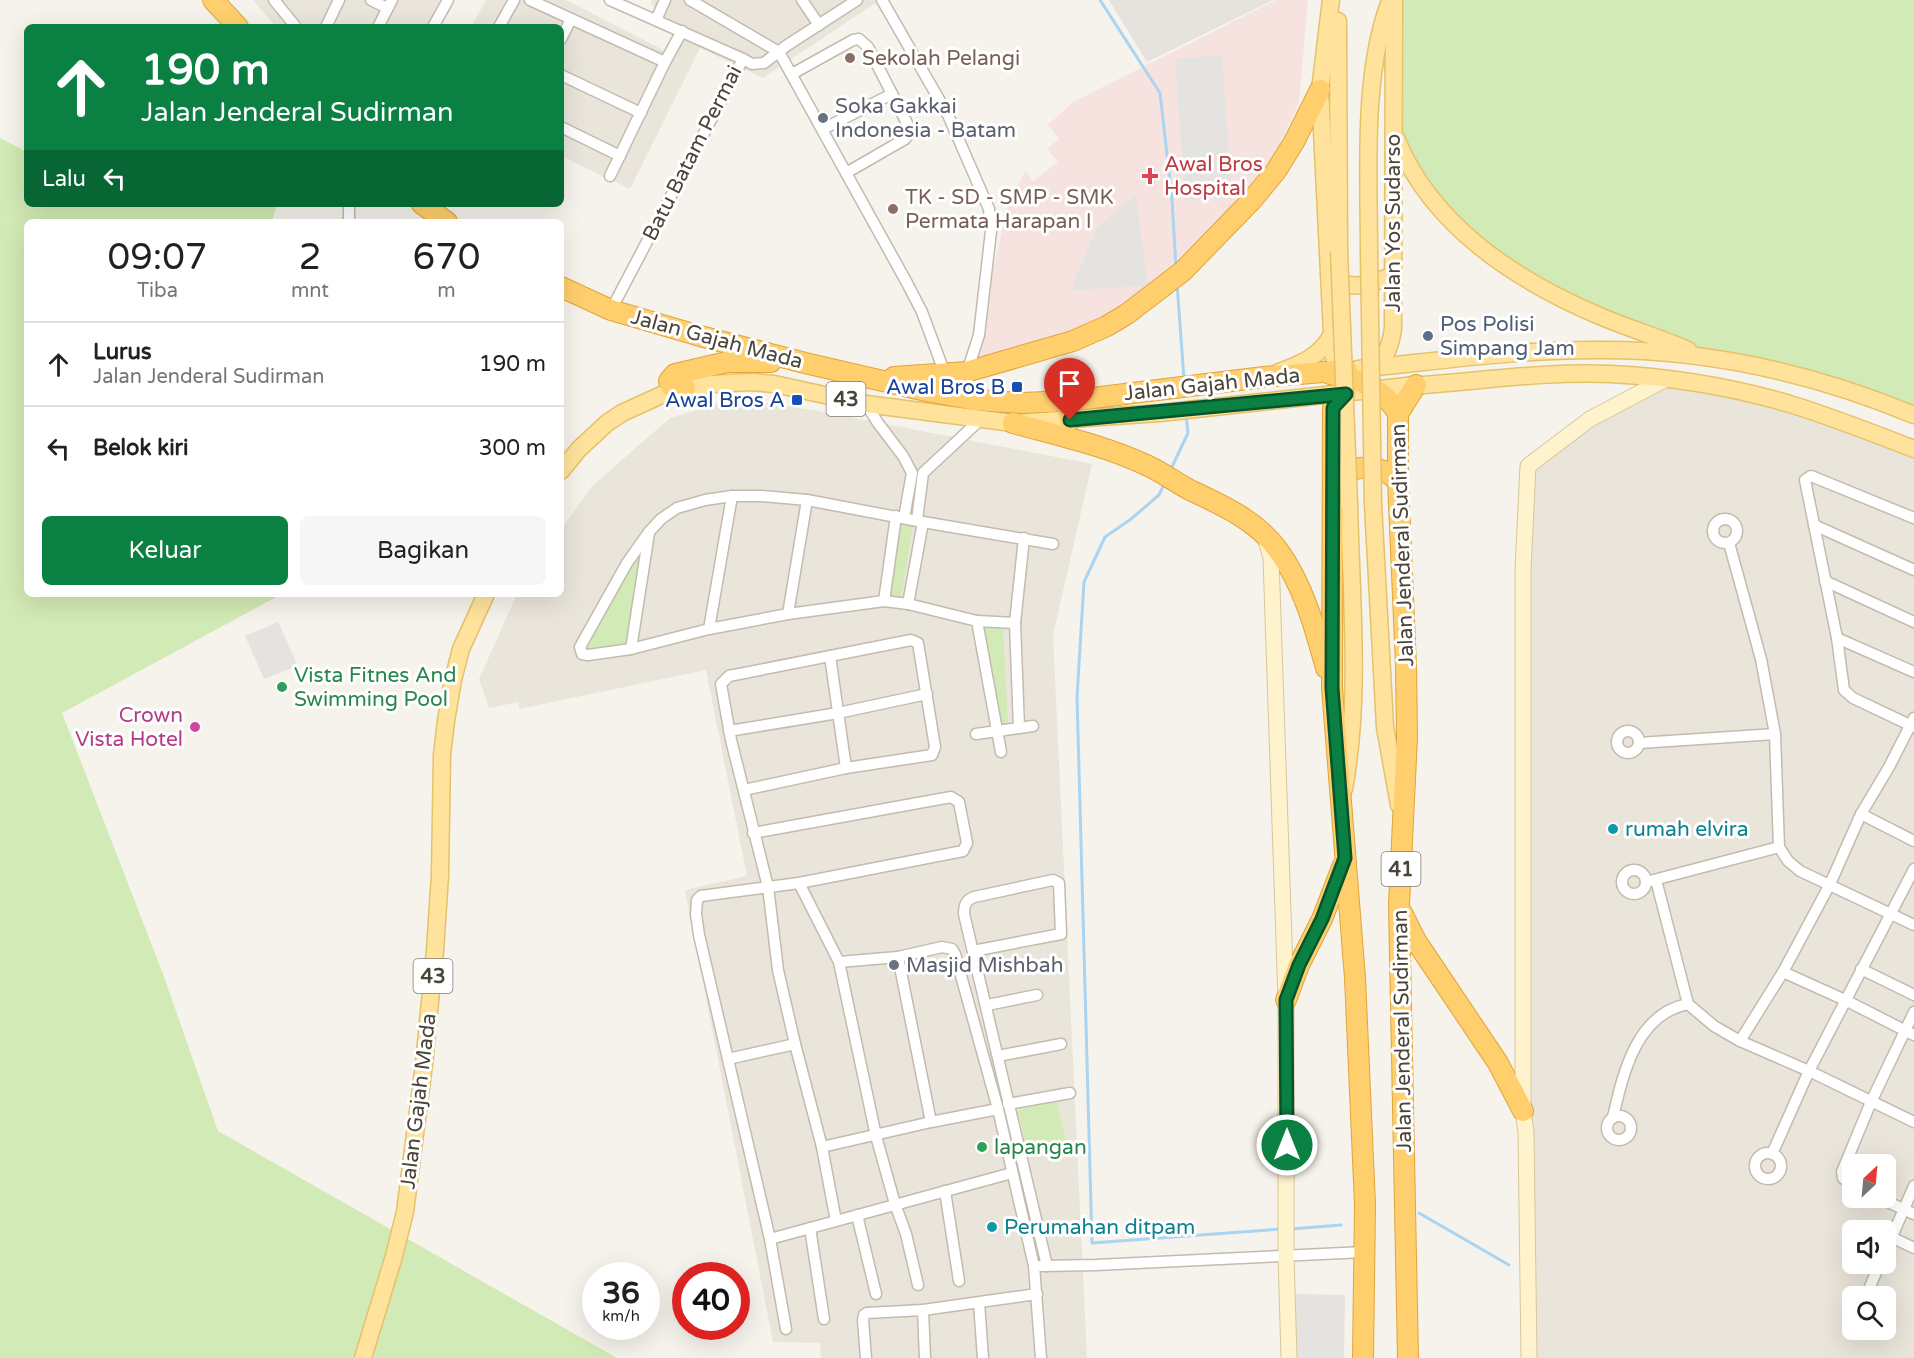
<!DOCTYPE html>
<html lang="id">
<style>
body{margin:0;font-family:"Varela Round",sans-serif;background:#f6f6f6;color:#202124;height:100vh;display:flex;flex-direction:column;font-size:22px;white-space:nowrap}
*{box-sizing:border-box;margin:0}
p{font-size:20px;color:#757577}
.icon{flex:none;width:33px;height:33px;fill:none;stroke:currentColor;stroke-width:2;stroke-linecap:round;stroke-linejoin:round}
.map{position:relative;flex:1;overflow:hidden}
.drawer{position:absolute;left:24px;top:219px;width:540px;height:378px;display:flex;flex-direction:column;background:#fff;border-radius:9px;box-shadow:0 6px 24px #0002}
.drawer>*{flex:none}
.hud{position:absolute;left:24px;top:24px;width:540px;height:183px;border-radius:9px;box-shadow:0 6px 24px #0002;background:#0b8043;color:#fff;overflow:hidden}
.needle{width:39px;rotate:26deg}
.fabs{position:absolute;left:1842px;top:1154px;display:grid;gap:12px}
.fabs a{display:grid;place-items:center;width:54px;height:54px;border-radius:9px;background:#fff;box-shadow:0 6px 24px #0002;font-size:30px}
.speed{position:absolute;left:582px;top:1262px;display:flex;gap:12px;font-size:30px;font-weight:700;text-align:center}
.speed>*{display:grid;place-content:center;width:78px;height:78px;border-radius:50%;background:#fff;box-shadow:0 6px 24px #0002;line-height:1}
.speed small{font-size:15px;font-weight:400}
.speed .limit{border:9px solid #d22;background:#fff;color:#111}
.pin{position:absolute;display:grid;place-items:center;width:51px;height:51px;color:#fff;margin:-62px -26px;border-radius:50% 50% 50% 0;rotate:-45deg;box-shadow:0 0 6px #0007}
.pin .icon{rotate:45deg}
.me{position:absolute;width:66px;margin:-33px;rotate:0deg;stroke-linejoin:round;filter:drop-shadow(0 0 4px #0008)}
.turn{display:flex;align-items:center;gap:21px;height:126px;padding:0 18px;font-size:27px}
.turn .icon{width:78px;height:78px;stroke-width:2.5}
.turn b{display:block;font-size:42px;line-height:51px}
.then{display:flex;align-items:center;height:57px;padding:0 18px;background:#0003;gap:12px;font-size:22px}
.eta{display:flex;justify-content:space-evenly;align-items:center;height:102px;text-align:center}
.eta b{font-size:36px;font-weight:600;line-height:42px}
.primary-button{display:flex;gap:12px;margin-top:auto;padding:12px 18px}
.primary-button a{flex:1;height:69px;border-radius:9px;background:#0b8043;color:#fff;font-size:24px;font-weight:600;line-height:69px;text-align:center}
.primary-button a+a{background:#f6f6f6;color:#202124}
ul{padding:0;list-style:none}
li{display:flex;align-items:center;gap:18px;height:84px;padding:0 18px;border-top:2px solid #e0e0e0}
li div{flex:1}
li b{display:block;font-size:22px}
li em{font-style:normal}
.map>svg:first-child{display:block}
.residential{fill:#eae5da;fill-rule:evenodd}
.industrial{fill:#e6e2dd}
.medical{fill:#f6e3e0}
.green{fill:#d2eab5}
.parking{fill:#e5e3e0}
.lines{fill:none;stroke-linecap:round;stroke-linejoin:round}
.stream{stroke:#a9d4f2;stroke-width:3}
.street-casing{stroke:#c2bbae;stroke-width:13}
.secondary-casing{stroke:#d6c79b;stroke-width:17}
.primary-casing{stroke:#e6c16a;stroke-width:19}
.highway-casing{stroke:#e0a43c;stroke-width:22}
.street{stroke:#fff;stroke-width:10}
.secondary{stroke:#fff3cd;stroke-width:15}
.primary{stroke:#ffe39c;stroke-width:16}
.highway{stroke:#ffcf6e;stroke-width:20}
.primary-bridge-casing{stroke:#e6c16a;stroke-width:19;stroke-linecap:butt}
.primary-bridge{stroke:#ffe39c;stroke-width:16}
.route-casing{stroke:#07532c;stroke-width:15}
.route{stroke:#0b8043;stroke-width:10}
.education-dot{fill:#8d6e63;stroke:#fff;stroke-width:2}
.worship-dot{fill:#6b7280;stroke:#fff;stroke-width:2}
.health-dot{fill:#e0444e;stroke:#fff;stroke-width:2}
.service-dot{fill:#5c6f8a;stroke:#fff;stroke-width:2}
.transit-dot{fill:#1a4fb4;stroke:#fff;stroke-width:2}
.leisure-dot{fill:#2e9e5b;stroke:#fff;stroke-width:2}
.hotel-dot{fill:#d1479c;stroke:#fff;stroke-width:2}
.culture-dot{fill:#0f9aa8;stroke:#fff;stroke-width:2}
.labels{text-anchor:middle;stroke-width:6;stroke-linejoin:round;paint-order:stroke}
.shield{fill:#fff;stroke:#817c74;stroke-width:1.5}
.shield-label{font-size:20px;font-weight:bold;fill:#4b4439}
.education-label{font-size:21px;fill:#785e54;stroke:#fff;text-anchor:start}
.worship-label{font-size:21px;fill:#5b616d;stroke:#fff;text-anchor:start}
.street-label{font-size:21px;fill:#4b4439;stroke:#fff}
.health-label{font-size:21px;fill:#be3a42;stroke:#fff;text-anchor:start}
.service-label{font-size:21px;fill:#4e5e75;stroke:#fff;text-anchor:start}
.transit-label{font-size:21px;fill:#164399;stroke:#fff;text-anchor:end}
.leisure-label{font-size:21px;fill:#27864d;stroke:#fff;text-anchor:start}
.hotel-label{font-size:21px;fill:#b23c85;stroke:#fff;text-anchor:end}
.culture-label{font-size:21px;fill:#0d838f;stroke:#fff;text-anchor:start}
</style>
<div class="map">
<svg width="1914" height="1358" viewBox="0 0 1914 1358">
<rect width="100%" height="100%" fill="#f6f3ec"/>
<g class="residential">
<path d="M253,0H451L438,27H276Z"/>
<path d="M486,0H566L667,52L677,36L651,3L652,0H880L763,78L700,48L630,189L561,156V27H471Z"/>
<path d="M1684,381L1914,445V1358H1528V467L1640,393ZM1852,1164H1886V1197H1852ZM1852,1230H1886V1263H1852ZM1852,1296H1886V1329H1852Z"/>
<path d="M738,398L824,412L1092,464L1053,635L1087,1358H821L820,1343L773,1342L685,890L747,876L706,670L519,709V702L489,708L479,679L517,594H561V530L591,487L670,418Z"/>
</g>
<path class="industrial" d="M1109,0H1273L1147,62Z"/>
<path class="medical" d="M1276,0H1308L1299,103L1273,158L1239,204L1154,290L1115,313L1058,338L971,361L1008,206L1013,193L1026,171L1033,181L1058,162L1047,149L1059,139L1048,125L1073,102Z"/>
<g class="green">
<path d="M1390,0H1914V423L1792,379L1649,344L1607,329L1561,307L1524,281L1460,223L1424,173L1389,112L1382,57Z"/>
<path d="M0,138L27,152V204H277L272,222H27V594H282L62,713L163,974L218,1131L617,1358H0Z"/>
<path d="M892,520L913,524L901,597L881,598Z"/>
<path d="M641,553L627,643L584,652V646L631,562Z"/>
<path d="M978,626L1003,627L1008,725L996,726Z"/>
<path d="M1057,1102L1068,1150L1029,1158L1018,1110Z"/>
</g>
<g class="parking">
<path d="M1222,55L1232,197L1185,200L1175,59Z"/>
<path d="M1136,195L1148,286L1071,290L1097,227Z"/>
<path d="M278,622L298,666L264,679L245,636Z"/>
<path d="M1296,1294L1345,1295L1344,1358H1295Z"/>
</g>
<g class="lines">
<g class="stream">
<path d="M1100,0L1160,93L1172,199L1176,268"/>
<path d="M1177,284L1184,379"/>
<path d="M1170,471L1188,433L1186,415"/>
<path d="M1165,482L1159,495L1131,519L1105,537L1084,582L1077,697L1092,1243L1281,1229"/>
<path d="M1419,1213L1509,1265"/>
<path d="M1291,1229L1341,1225"/>
</g>
<g class="street-casing">
<g id="street">
<path d="M274,0L296,27"/>
<path d="M371,0L387,8"/>
<path d="M530,0L665,62"/>
<path d="M610,0L743,59L752,64L764,63L786,46L857,0"/>
<path d="M690,0L779,52L907,283L922,312L945,374"/>
<path d="M802,0L819,25"/>
<path d="M882,0L948,115L989,209L991,231L979,335L967,372"/>
<path d="M656,20L665,0"/>
<path d="M326,27L339,0"/>
<path d="M378,27L392,0"/>
<path d="M433,27L448,0"/>
<path d="M499,27L514,0"/>
<path d="M561,39L571,19"/>
<path d="M792,74L853,40L859,39L868,47L911,131L905,139L846,173"/>
<path d="M561,75L641,113"/>
<path d="M561,127L620,156"/>
<path d="M823,129L892,94"/>
<path d="M610,176L665,62L682,31"/>
<path d="M349,204V222"/>
<path d="M611,310L743,59"/>
<path d="M866,404L878,423L903,456L912,473L904,518"/>
<path d="M1914,518L1811,476L1805,480L1837,638L1844,690L1853,698L1914,727"/>
<circle cx="1725" cy="531" r="12"/>
<path d="M917,520L923,473L980,420"/>
<path d="M1814,525L1914,570"/>
<path d="M1729,543L1761,659L1775,734L1779,847L1788,861L1800,871L1914,925"/>
<path d="M1825,581L1914,622"/>
<path d="M884,601L896,516"/>
<path d="M908,604L923,522"/>
<path d="M788,614L807,500"/>
<path d="M977,621L1001,752"/>
<path d="M1015,623L977,621L908,604L884,601L788,614L709,629L631,649L588,655L582,654L580,647L627,563L649,532L661,519L677,508L705,500L732,496H761L807,500L923,522L1053,544"/>
<path d="M709,629L732,496"/>
<path d="M1837,638L1914,672"/>
<path d="M631,649L649,533"/>
<path d="M830,656L846,768"/>
<path d="M1019,728L1015,623L1024,538"/>
<circle cx="1628" cy="742" r="11"/>
<path d="M729,731L838,713L927,694"/>
<path d="M976,734L1033,726"/>
<path d="M1639,743L1775,734"/>
<path d="M744,790L846,768L932,755L935,747L918,643L911,640L729,676L721,684L731,740L768,887L778,970L795,1044L822,1147L836,1221"/>
<path d="M1861,814L1914,841"/>
<path d="M753,833L951,797L959,802L967,843L963,851L799,883L701,896L697,900L696,914L699,935L770,1239L786,1329"/>
<circle cx="1634" cy="882" r="12"/>
<path d="M1656,880L1688,1004L1714,1026L1740,1041L1809,1071L1914,1122"/>
<path d="M1646,882L1779,847"/>
<path d="M799,883L839,962L876,1136L895,1204L906,1234L918,1285"/>
<path d="M973,951L1061,934L1059,883L1053,880L974,897C966,900 964,905 964,914L1047,1266"/>
<path d="M898,957L931,1122"/>
<path d="M839,962L898,957L942,947L952,949L955,954L998,1109L1034,1266L1041,1358"/>
<path d="M1861,969L1914,995"/>
<path d="M1783,972L1845,1000L1914,1035"/>
<path d="M987,1005L1037,995"/>
<path d="M1740,1041L1783,972L1830,884L1861,814L1889,767L1914,718"/>
<path d="M998,1056L1061,1044"/>
<path d="M728,1059L795,1044"/>
<path d="M1008,1104L1070,1093"/>
<circle cx="1619" cy="1128" r="12"/>
<path d="M1613,1117C1623,1074 1636,1014 1688,1004"/>
<path d="M822,1147L931,1122L998,1109"/>
<circle cx="1768" cy="1166" r="13"/>
<path d="M1772,1154L1809,1071L1914,869"/>
<path d="M1852,1185L1843,1178L1842,1172L1871,1102L1914,1012"/>
<path d="M945,1191L959,1281"/>
<path d="M1877,1197L1914,1214"/>
<path d="M857,1215L876,1294"/>
<path d="M810,1228L824,1319"/>
<path d="M1891,1237L1914,1248"/>
<path d="M770,1239L1012,1173"/>
<path d="M1886,1250L1914,1186"/>
<path d="M1040,1266L1096,1265L1364,1252"/>
<path d="M1869,1289L1880,1263"/>
<path d="M979,1303L983,1358"/>
<path d="M923,1310L925,1358"/>
<path d="M866,1358L863,1320L864,1315L867,1313L923,1310L1037,1294"/>
</g>
</g>
<g class="secondary-casing">
<g id="secondary">
<path d="M1265,537L1271,558L1286,1000V1255L1289,1358"/>
<path d="M1529,1358L1526,1132L1523,1111V570L1528,466L1590,419L1666,379"/>
</g>
</g>
<g class="primary-casing">
<g id="primary">
<path d="M1338,21L1339,251"/>
<path d="M1396,138C1432,227 1517,281 1602,317C1631,329 1660,338 1688,350"/>
<path d="M1369,252C1369,174 1362,74 1390,1"/>
<path d="M1329,275C1347,293 1373,284 1393,275"/>
<path d="M1332,334C1332,358 1331,362 1354,373"/>
<path d="M1358,369C1439,361 1521,349 1603,350C1710,350 1815,374 1914,415"/>
<path d="M1371,371C1386,361 1391,344 1393,328L1394,0"/>
<path d="M1279,372C1301,364 1321,356 1332,334L1320,90L1331,0"/>
<path d="M1407,386C1475,382 1543,371 1611,374C1671,377 1732,387 1790,404C1832,417 1873,433 1914,449"/>
<path d="M561,471L579,449L607,423L622,413L668,392L711,384L752,382L774,384L866,404L1013,423L1160,413L1416,385"/>
<path d="M1373,504L1385,727L1399,805"/>
<path d="M1344,789C1361,697 1351,597 1349,504"/>
<path d="M363,1358L394,1256L405,1212L424,1064L435,950L440,875L442,755L446,721L453,680L461,649L486,594"/>
</g>
</g>
<g class="highway-casing">
<g id="highway">
<path d="M213,0L238,27"/>
<path d="M422,204L447,222"/>
<path d="M561,287L611,310L700,336L805,363L926,391L975,400L1023,403L1068,401L1264,377L1347,370"/>
<path d="M1330,374C1357,378 1385,389 1398,414"/>
<path d="M894,377L966,372L1073,341L1107,326L1127,314L1183,271L1252,200L1276,171L1294,142L1320,90"/>
<path d="M685,388L671,386L669,381L675,374L727,362H771"/>
<path d="M1346,394L1333,408L1332,688L1355,978L1365,1205L1363,1358"/>
<path d="M1068,401L1070,420"/>
<path d="M1013,423C1057,435 1102,445 1144,464C1161,471 1176,483 1192,491C1224,506 1257,521 1278,550C1303,584 1315,628 1326,668"/>
<path d="M1335,484C1352,462 1379,463 1398,481"/>
<path d="M1402,913L1416,941L1498,1063L1523,1111"/>
<path d="M1286,1000L1299,965L1322,919L1343,865"/>
<path d="M1408,1358L1399,905L1407,737L1406,666L1398,481V414L1416,385"/>
</g>
</g>
<use href="#street" class="street"/>
<use href="#secondary" class="secondary"/>
<use href="#primary" class="primary"/>
<use href="#highway" class="highway"/>
<g class="primary-bridge-casing">
<g id="primary-bridge">
<path d="M1339,251L1349,504"/>
<path d="M1369,252L1373,504"/>
</g>
</g>
<use href="#primary-bridge" class="primary-bridge"/>
</g>
<g class="lines">
<g class="route-casing">
<path id="route" d="M1070,420L1346,394L1333,408L1332,688L1345,858L1322,919L1299,965L1286,1000L1287,1145"/>
</g>
<use href="#route" class="route"/>
</g>
<g class="education-dot">
<circle cx="850" cy="58" r="6"/>
<circle cx="893" cy="209" r="6"/>
</g>
<g class="worship-dot">
<circle cx="823" cy="118" r="6"/>
<circle cx="894" cy="965" r="6"/>
</g>
<path class="health-dot" d="M1147 167h6v6h6v6h-6v6h-6v-6h-6v-6h6z"/>
<circle class="service-dot" cx="1428" cy="336" r="6"/>
<g class="transit-dot">
<rect x="1011" y="381" width="12" height="12" rx="3"/>
<rect x="791" y="394" width="12" height="12" rx="3"/>
</g>
<g class="leisure-dot">
<circle cx="282" cy="687" r="6"/>
<circle cx="982" cy="1147" r="6"/>
</g>
<circle class="hotel-dot" cx="195" cy="727" r="6"/>
<g class="culture-dot">
<circle cx="1613" cy="829" r="6"/>
<circle cx="992" cy="1227" r="6"/>
</g>
<g class="labels">
<g class="shield">
<rect x="826.5" y="382" width="39" height="34" rx="4.5"/>
<rect x="1381.5" y="852" width="39" height="34" rx="4.5"/>
<rect x="413.5" y="959" width="39" height="34" rx="4.5"/>
</g>
<g class="shield-label">
<text x="846" y="406">43</text>
<text x="1401" y="876">41</text>
<text x="433" y="983">43</text>
</g>
<g class="education-label">
<text x="862" y="65">Sekolah Pelangi</text>
<text x="905" y="204">TK - SD - SMP - SMK<tspan x="905" dy="24">Permata Harapan I</tspan></text>
</g>
<g class="worship-label">
<text x="835" y="113">Soka Gakkai<tspan x="835" dy="24">Indonesia - Batam</tspan></text>
<text x="906" y="972">Masjid Mishbah</text>
</g>
<g class="street-label">
<text transform="translate(692 153) rotate(-63)" y="7">Batu Batam Permai</text>
<text transform="translate(1393 223) rotate(-90)" y="7">Jalan Yos Sudarso</text>
<text transform="translate(717 339) rotate(15)" y="7">Jalan Gajah Mada</text>
<text transform="translate(1212 384) rotate(-6)" y="7">Jalan Gajah Mada</text>
<text transform="translate(1402 545) rotate(-92)" y="7">Jalan Jenderal Sudirman</text>
<text transform="translate(1402 1031) rotate(-91)" y="7">Jalan Jenderal Sudirman</text>
<text transform="translate(418 1101) rotate(-83)" y="7">Jalan Gajah Mada</text>
</g>
<g class="health-label">
<text x="1164" y="171">Awal Bros<tspan x="1164" dy="24">Hospital</tspan></text>
</g>
<g class="service-label">
<text x="1440" y="331">Pos Polisi<tspan x="1440" dy="24">Simpang Jam</tspan></text>
</g>
<g class="transit-label">
<text x="1005" y="394">Awal Bros B</text>
<text x="785" y="407">Awal Bros A</text>
</g>
<g class="leisure-label">
<text x="294" y="682">Vista Fitnes And<tspan x="294" dy="24">Swimming Pool</tspan></text>
<text x="994" y="1154">lapangan</text>
</g>
<g class="hotel-label">
<text x="183" y="722">Crown<tspan x="183" dy="24">Vista Hotel</tspan></text>
</g>
<g class="culture-label">
<text x="1625" y="836">rumah elvira</text>
<text x="1004" y="1234">Perumahan ditpam</text>
</g>
</g>
</svg>
<div class="fabs">
<a><svg class="needle" viewBox="-14 -14 28 28"><path d="M0-13l5 13h-10z" fill="#e53935"/><path d="M0 13l5-13h-10z" fill="#757577"/></svg></a>
<a><svg class="icon" aria-label="sound" viewBox="0 0 24 24"><path d="M4 9h4l5-4v14l-5-4H4zM17 9q2 3 0 6"/></svg></a>
<a><svg class="icon" aria-label="search" viewBox="0 0 24 24"><circle cx="10" cy="10" r="6"/><path d="M15 15l6 6"/></svg></a>
</div>
<div class="speed"><div>36<small>km/h</small></div><div class="limit">40</div></div>
<div class="pin" style="left:1070px;top:420px;background:#d93025"><svg class="icon" aria-label="arrive" viewBox="0 0 24 24"><path d="M6 21V4h12l-3 4 3 4H6"/></svg></div>
<svg class="me" style="left:1287px;top:1145px" viewBox="-20 -20 40 40"><circle r="17" fill="#0b8043" stroke="#fff" stroke-width="3"/><path d="M0-11L8 9 0 5-8 9z" fill="#fff"/></svg>
<div class="hud">
<div class="turn"><svg class="icon" aria-label="ahead" viewBox="0 0 24 24"><path d="M12 20V5M6 11l6-6 6 6"/></svg><div><b>190 m</b>Jalan Jenderal Sudirman</div></div>
<div class="then">Lalu<svg class="icon" aria-label="left" viewBox="0 0 24 24"><path d="M17 20v-9H6M10 6l-5 5 5 5"/></svg></div>
</div>
<section class="drawer">
<div class="eta">
<div><b>09:07</b><p>Tiba</p></div>
<div><b>2</b><p>mnt</p></div>
<div><b>670</b><p>m</p></div>
</div>
<ul>
<li><svg class="icon" aria-label="ahead" viewBox="0 0 24 24"><path d="M12 20V5M6 11l6-6 6 6"/></svg><div><b>Lurus</b><p>Jalan Jenderal Sudirman</p></div><em>190 m</em></li>
<li><svg class="icon" aria-label="left" viewBox="0 0 24 24"><path d="M17 20v-9H6M10 6l-5 5 5 5"/></svg><div><b>Belok kiri</b></div><em>300 m</em></li>
</ul>
<div class="primary-button"><a>Keluar</a><a>Bagikan</a></div>
</section>
</div>
